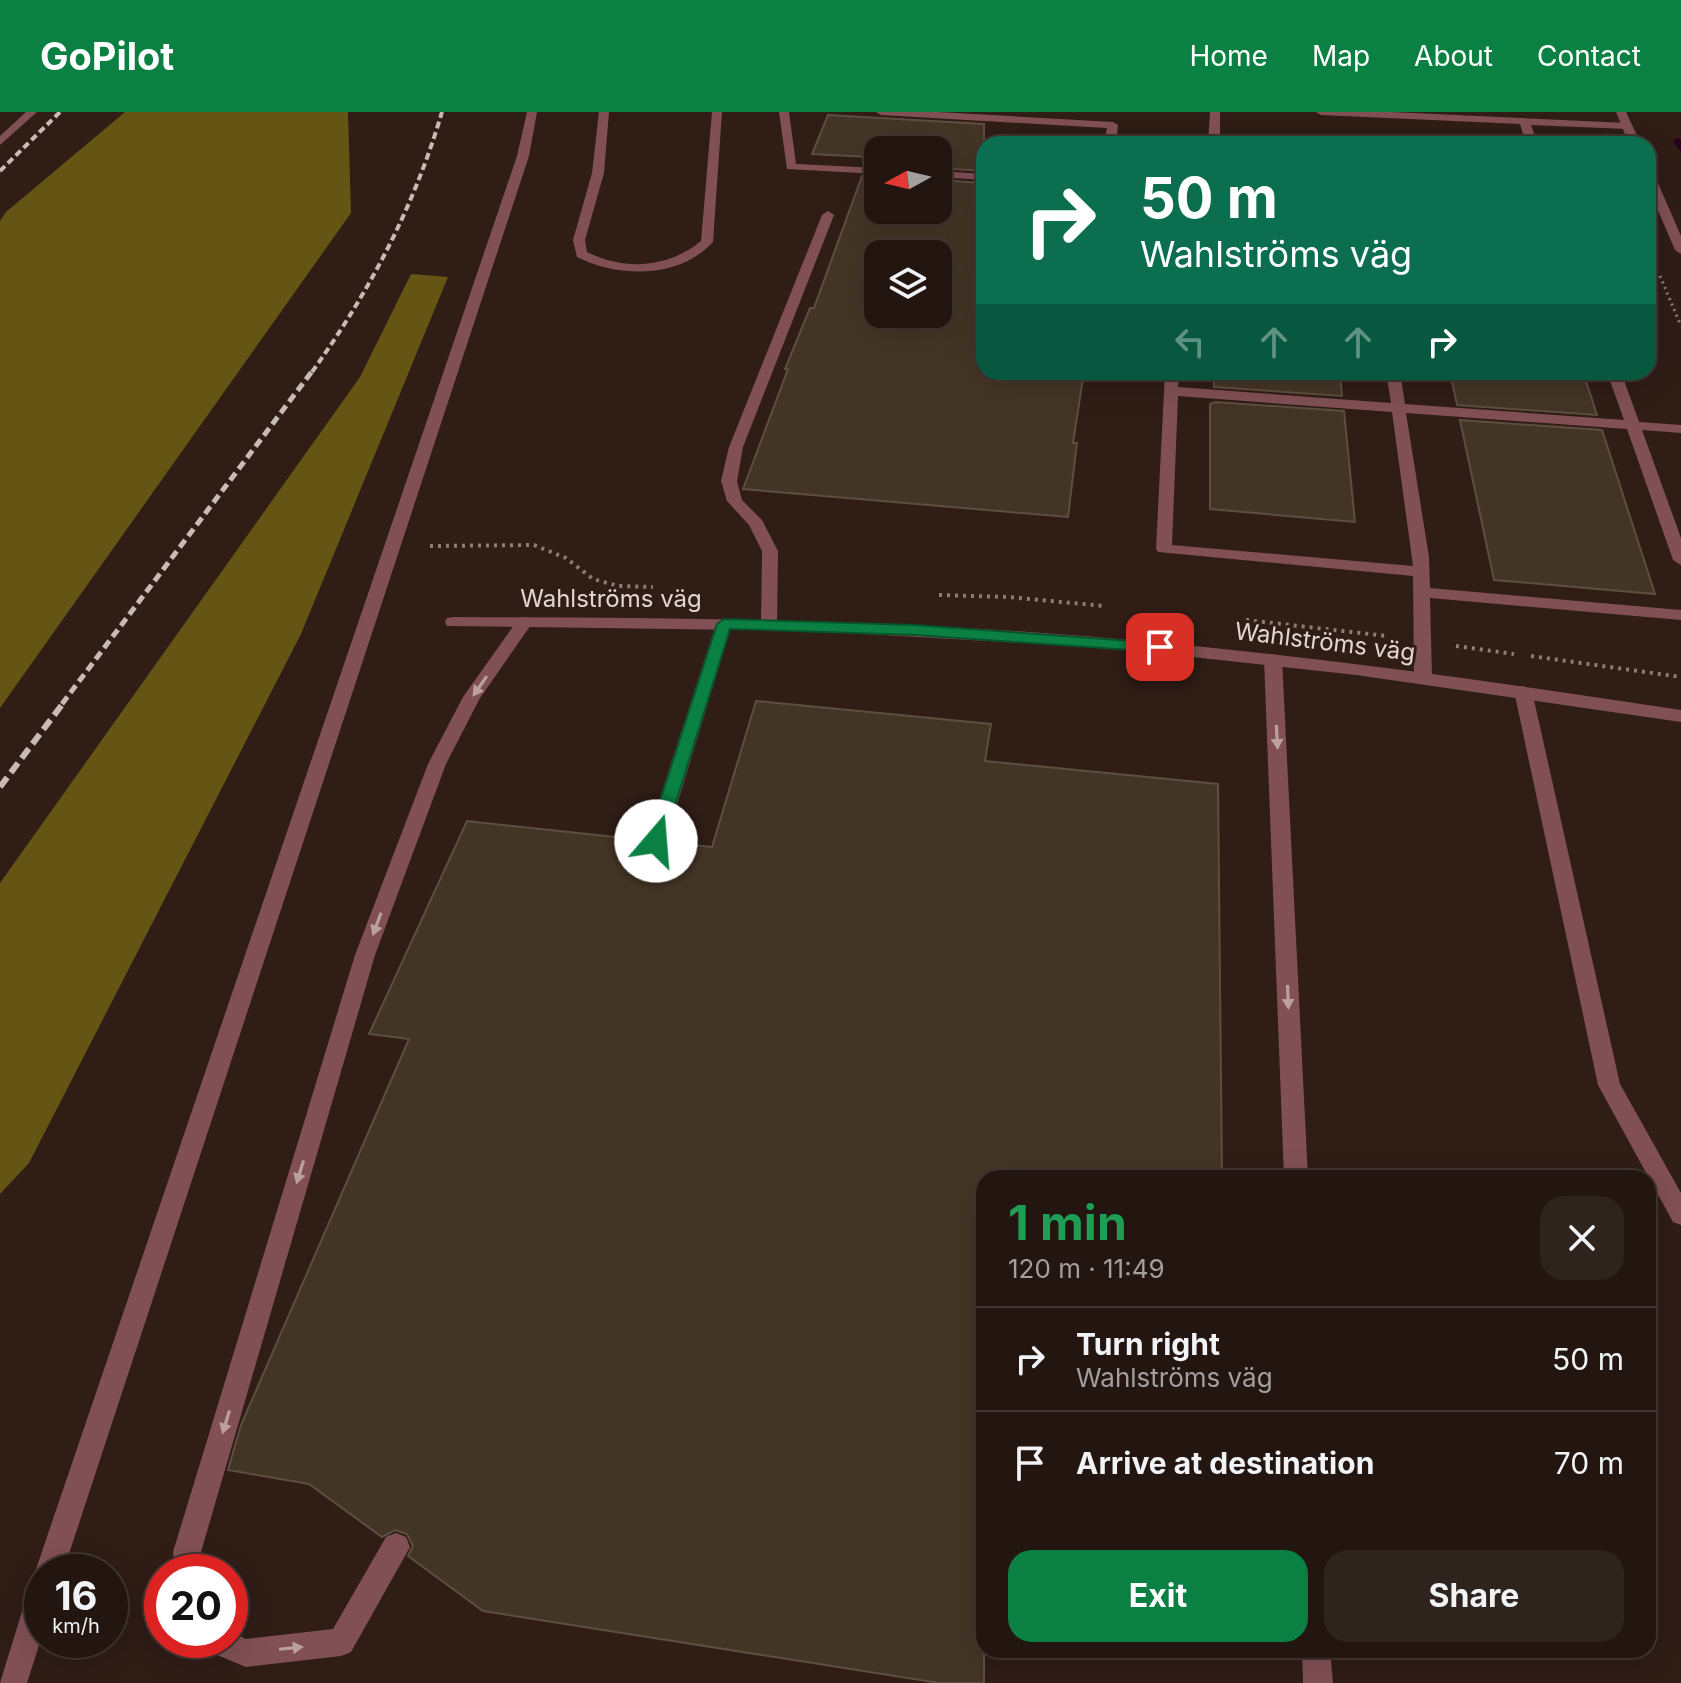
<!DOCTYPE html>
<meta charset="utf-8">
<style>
body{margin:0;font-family:Inter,sans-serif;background:#2f231e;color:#f1f3f6;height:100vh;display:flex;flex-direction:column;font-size:30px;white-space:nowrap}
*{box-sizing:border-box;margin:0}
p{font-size:26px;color:#a39f9f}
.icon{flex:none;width:44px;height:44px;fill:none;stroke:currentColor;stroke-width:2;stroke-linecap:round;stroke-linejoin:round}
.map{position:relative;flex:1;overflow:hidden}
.drawer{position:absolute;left:976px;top:1058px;width:680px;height:488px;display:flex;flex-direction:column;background:#231610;border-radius:24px;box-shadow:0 8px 32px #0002,0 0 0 2px #403530}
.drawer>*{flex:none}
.hud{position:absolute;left:976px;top:24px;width:680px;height:244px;border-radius:24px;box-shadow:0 8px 32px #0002,0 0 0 2px #403530;background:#0b6e4f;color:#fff;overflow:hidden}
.needle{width:52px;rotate:262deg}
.fabs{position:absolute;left:864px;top:24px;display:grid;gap:16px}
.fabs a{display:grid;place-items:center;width:88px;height:88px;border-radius:16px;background:#231610;box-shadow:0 8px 32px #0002,0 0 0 2px #403530;font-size:40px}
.speed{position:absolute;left:24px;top:1442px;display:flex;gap:16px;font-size:40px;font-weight:700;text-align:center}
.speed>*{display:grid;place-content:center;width:104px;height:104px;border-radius:50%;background:#231610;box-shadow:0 8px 32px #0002,0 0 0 2px #403530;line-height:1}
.speed small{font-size:20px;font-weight:400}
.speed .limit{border:12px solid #d22;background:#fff;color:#111}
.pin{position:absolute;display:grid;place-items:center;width:68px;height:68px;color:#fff;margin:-34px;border-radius:16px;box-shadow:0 4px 12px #0006}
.me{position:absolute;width:88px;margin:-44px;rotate:18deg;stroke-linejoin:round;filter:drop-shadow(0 0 6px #0008)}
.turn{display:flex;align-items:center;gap:28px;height:168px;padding:0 32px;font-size:36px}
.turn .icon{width:104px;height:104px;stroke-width:2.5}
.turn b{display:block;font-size:56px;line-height:68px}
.lanes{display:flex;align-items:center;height:76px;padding:0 32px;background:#0003;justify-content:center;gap:40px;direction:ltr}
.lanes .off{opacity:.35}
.round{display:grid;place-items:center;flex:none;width:84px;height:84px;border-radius:24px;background:#2f231e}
.summary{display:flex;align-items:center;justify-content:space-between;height:136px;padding:0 32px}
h1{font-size:48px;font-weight:700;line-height:60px;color:#1e9e55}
.button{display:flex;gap:16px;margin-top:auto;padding:16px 32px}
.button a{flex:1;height:92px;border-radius:24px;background:#0b8043;color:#fff;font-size:32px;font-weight:700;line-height:92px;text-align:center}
.button a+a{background:#2f231e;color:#f1f3f6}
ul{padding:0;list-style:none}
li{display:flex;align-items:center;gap:24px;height:104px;padding:0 32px;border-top:2px solid #403530}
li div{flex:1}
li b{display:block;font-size:30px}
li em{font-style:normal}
header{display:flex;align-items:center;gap:48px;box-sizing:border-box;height:112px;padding:0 40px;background:#0b8043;color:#fff}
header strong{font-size:38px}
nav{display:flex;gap:44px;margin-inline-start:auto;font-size:28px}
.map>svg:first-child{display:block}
.forest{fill:#645514}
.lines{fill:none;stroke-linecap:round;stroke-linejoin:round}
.stream{fill:#270019;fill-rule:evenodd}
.building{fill:#433526;stroke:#5e4e3f;stroke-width:2;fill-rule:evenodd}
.path-far1{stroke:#8c7d77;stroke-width:3;stroke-dasharray:2 4;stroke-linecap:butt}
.path{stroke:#8c7d77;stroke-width:4;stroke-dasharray:3 5;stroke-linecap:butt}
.service{fill:#805055;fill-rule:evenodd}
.minor{fill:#805055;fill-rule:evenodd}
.rail-far2{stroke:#c8bbb5;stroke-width:4;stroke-dasharray:7 4;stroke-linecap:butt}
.rail-far1{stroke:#c8bbb5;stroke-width:5;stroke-dasharray:9 5;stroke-linecap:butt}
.rail{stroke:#c8bbb5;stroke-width:6;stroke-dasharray:12 6;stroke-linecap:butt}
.oneway{fill:#bba09f}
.route{fill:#0b8043;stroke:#07532c;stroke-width:2}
.labels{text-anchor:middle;stroke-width:6;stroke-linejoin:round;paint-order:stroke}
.street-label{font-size:24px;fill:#e3d6d1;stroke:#2f1d16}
</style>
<header>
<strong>GoPilot</strong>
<nav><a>Home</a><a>Map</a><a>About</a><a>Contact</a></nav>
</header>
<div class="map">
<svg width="1681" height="1571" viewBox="0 0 1681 1571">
<rect width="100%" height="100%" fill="#2f1d16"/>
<g class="forest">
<path d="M125,0H348L351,101L0,596V109L6,100Z"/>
<path d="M411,162L448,165L301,522L29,1051L0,1082V771L360,265Z"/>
</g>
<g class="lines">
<path class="stream" d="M1677,26L1681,28V40L1673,29Z"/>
</g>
<g class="building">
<path d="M828,3L984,12V59L938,56V38H878V53L866,52L869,45L812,42Z"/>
<path d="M862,64L878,65V98H938V68L984,71V260H1084L1073,331H1077L1068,405L743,377L788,257H785L810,196H814ZM878,142H938V202H878Z"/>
<path d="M1214,260H1340L1342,284L1214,275Z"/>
<path d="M1450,260H1583L1597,303L1457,293Z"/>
<path d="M1215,290L1344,299L1355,410L1210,397V292Z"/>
<path d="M1460,308L1602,318L1655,482L1494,468Z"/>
<path d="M756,589L991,612L985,649L1218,672L1222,1066H984V1571H939L483,1499L408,1444L413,1434L407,1422L395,1418L382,1425L309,1372L228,1358L241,1313L409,927L369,922L467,709L643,728L649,737H663L668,731L712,735Z"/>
</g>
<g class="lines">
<path class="path-far1" d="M1660,164L1681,214"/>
<g class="path">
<path d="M430,434L534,433L566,446L593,467L618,474L653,475"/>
<path d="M939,483L1008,485L1104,494"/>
<path d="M1246,508L1387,524"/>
<path d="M1456,534L1514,542"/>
<path d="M1531,544L1681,565"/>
</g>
<g class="service">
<path d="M599,0H609L604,61L585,128L587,140C625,159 668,156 701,129L712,0H722L713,130C679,167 619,166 577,145L573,128L592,61Z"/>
<path d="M779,0H789L796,52L878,56V62L787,57Z"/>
<path d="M876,0H938L1113,10L1118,13L1116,32H1104L1107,16L881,3Z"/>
<path d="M1210,0H1220V32H1208Z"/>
<path d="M1316,0H1391L1627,11L1632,14L1627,17L1531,13L1538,32H1526L1520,12L1321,3Z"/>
<path d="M938,59L984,62V68L938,65Z"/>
<path d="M828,99L834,103L743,335L737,369L742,388L762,408L778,439L777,512L769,517L761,512L762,439L749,413L727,389L721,369L729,335L822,103Z"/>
<path d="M1165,260H1179L1178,275L1391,291L1386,260H1400L1405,292L1624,308L1607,260H1621L1639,310L1681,313V321L1642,318L1681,426V453L1673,448L1627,317L1406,301L1429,445L1430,476L1681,498V508L1430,486L1432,565L1429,569H1417L1414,565L1413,464L1158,440L1156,437ZM1178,284L1392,300L1413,454L1172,433Z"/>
<path d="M525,505L533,510L480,586L446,652L375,843L201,1440L203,1460H175L173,1440L355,843L428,652L463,585L519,506Z"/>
<path d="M724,507L732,512L666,729L663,734H649L646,729L716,512Z"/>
<path d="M1273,542L1282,547L1308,1066H1284L1264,547Z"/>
<path d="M1523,574L1532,579L1620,972L1681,1081V1113L1673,1110L1598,973L1514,579Z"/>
<path d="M396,1421L406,1425L410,1435L351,1540L341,1544L246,1555L205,1538L201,1528H230V1520L246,1527L333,1517L386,1425Z"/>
<path d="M1302,1538H1330L1333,1571H1303Z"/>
</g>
<g class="minor">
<path d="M26,0H37L0,33V24Z"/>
<path d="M527,0H537L529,44L63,1460H42V1524L27,1571H0L28,1480L32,1470L38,1467L35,1460L517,44Z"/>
<path d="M1616,0H1626L1641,32H1629Z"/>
<path d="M1648,59L1654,62L1681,124V142L1675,138L1648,75Z"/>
<path d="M453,505C645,506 837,506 1029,520C1248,535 1465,565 1681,598V610L1356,563L1111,536L813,519L447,514L445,510L447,506Z"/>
</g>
<g class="rail-far2">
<path d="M0,59L60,0"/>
<path d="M312,260C370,179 414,95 442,0"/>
</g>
<path class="rail-far1" d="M62,592L313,258"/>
<path class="rail" d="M0,675L64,590"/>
</g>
<defs><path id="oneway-solid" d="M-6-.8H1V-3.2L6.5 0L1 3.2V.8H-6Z" transform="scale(2)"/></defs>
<g class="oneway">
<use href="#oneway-solid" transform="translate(480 574) rotate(125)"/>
<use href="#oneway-solid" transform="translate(1277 625) rotate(87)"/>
<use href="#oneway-solid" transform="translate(377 812) rotate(110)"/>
<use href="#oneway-solid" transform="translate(1288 885) rotate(88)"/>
<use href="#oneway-solid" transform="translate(300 1060) rotate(107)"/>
<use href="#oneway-solid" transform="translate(226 1310) rotate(107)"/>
<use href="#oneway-solid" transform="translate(291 1536) rotate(-6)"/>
</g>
<path class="route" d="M724,507L915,513L1160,531L1168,535L1160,540L915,523L730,517L664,729L662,734H649L647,729L717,512Z"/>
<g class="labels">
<g class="street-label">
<text x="611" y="495">Wahlströms väg</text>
<text transform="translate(1325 530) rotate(7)" y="8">Wahlströms väg</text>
</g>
</g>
</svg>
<div class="fabs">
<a><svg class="needle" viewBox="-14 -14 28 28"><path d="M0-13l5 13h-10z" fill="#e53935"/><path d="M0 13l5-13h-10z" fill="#a39f9f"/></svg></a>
<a><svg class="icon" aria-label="layers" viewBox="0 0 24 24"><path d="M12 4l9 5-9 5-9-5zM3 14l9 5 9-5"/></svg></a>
</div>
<div class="speed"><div>16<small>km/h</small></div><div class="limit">20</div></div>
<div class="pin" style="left:1160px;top:535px;background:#d93025"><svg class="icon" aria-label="arrive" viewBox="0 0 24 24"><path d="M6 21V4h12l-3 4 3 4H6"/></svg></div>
<svg class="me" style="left:656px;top:729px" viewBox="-20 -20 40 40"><circle r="19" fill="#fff"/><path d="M0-13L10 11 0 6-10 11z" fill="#0b8043"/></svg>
<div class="hud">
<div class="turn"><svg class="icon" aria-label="right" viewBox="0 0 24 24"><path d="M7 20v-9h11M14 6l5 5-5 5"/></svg><div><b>50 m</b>Wahlströms väg</div></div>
<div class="lanes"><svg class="icon off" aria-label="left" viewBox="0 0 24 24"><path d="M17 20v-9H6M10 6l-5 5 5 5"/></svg><svg class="icon off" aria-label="ahead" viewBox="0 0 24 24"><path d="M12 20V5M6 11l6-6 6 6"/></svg><svg class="icon off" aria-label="ahead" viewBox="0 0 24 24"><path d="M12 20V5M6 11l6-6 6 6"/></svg><svg class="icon" aria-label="right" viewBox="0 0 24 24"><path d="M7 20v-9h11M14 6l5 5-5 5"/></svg></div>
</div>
<section class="drawer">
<div class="summary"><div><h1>1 min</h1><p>120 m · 11:49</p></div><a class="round"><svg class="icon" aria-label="close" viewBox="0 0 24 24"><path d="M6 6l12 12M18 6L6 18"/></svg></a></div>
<ul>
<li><svg class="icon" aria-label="right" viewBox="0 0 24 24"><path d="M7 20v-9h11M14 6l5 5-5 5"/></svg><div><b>Turn right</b><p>Wahlströms väg</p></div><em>50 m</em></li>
<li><svg class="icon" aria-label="arrive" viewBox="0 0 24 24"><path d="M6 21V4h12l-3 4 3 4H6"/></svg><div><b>Arrive at destination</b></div><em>70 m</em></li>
</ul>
<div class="button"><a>Exit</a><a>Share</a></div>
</section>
</div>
